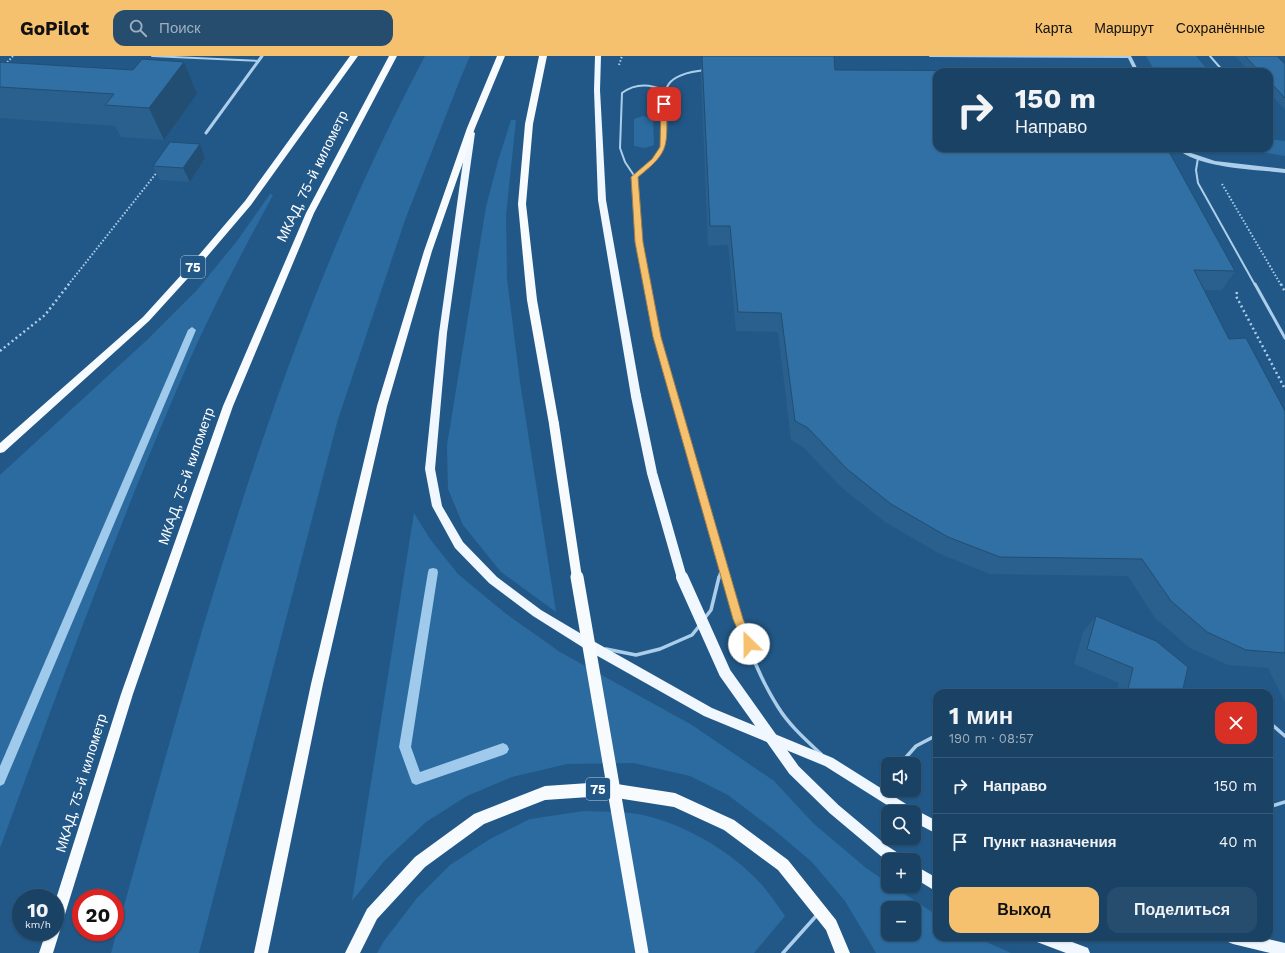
<!DOCTYPE html>
<html lang="ru">
<meta charset="utf-8">
<style>
body{margin:0;font-family:"Work Sans",sans-serif;background:#274d6e;color:#f1f3f6;height:100vh;display:flex;flex-direction:column;font-size:15px;white-space:nowrap}
*{box-sizing:border-box;margin:0}
p{font-size:13px;color:#9fb0bf}
.icon{flex:none;width:22px;height:22px;fill:none;stroke:currentColor;stroke-width:2;stroke-linecap:round;stroke-linejoin:round}
.map{position:relative;flex:1;overflow:hidden}
.sheet{position:absolute;left:933px;top:633px;width:340px;height:252px;display:flex;flex-direction:column;background:#1a4265;border-radius:12px;box-shadow:0 1px 3px #0004,0 0 0 1px #385b79}
.sheet>*{flex:none}
.banner{position:absolute;left:933px;top:12px;width:340px;height:84px;border-radius:12px;box-shadow:0 1px 3px #0004,0 0 0 1px #385b79;background:#1a4265;color:#f1f3f6;overflow:hidden}
.tools{position:absolute;left:881px;top:701px;display:grid;gap:8px}
.tools a{display:grid;place-items:center;width:40px;height:40px;border-radius:8px;background:#1a4265;box-shadow:0 1px 3px #0004,0 0 0 1px #385b79;font-size:20px}
.speed{position:absolute;left:12px;top:833px;display:flex;gap:8px;font-size:20px;font-weight:700;text-align:center}
.speed>*{display:grid;place-content:center;width:52px;height:52px;border-radius:50%;background:#1a4265;box-shadow:0 1px 3px #0004,0 0 0 1px #385b79;line-height:1}
.speed small{font-size:10px;font-weight:400}
.speed .limit{border:6px solid #d22;background:#fff;color:#111}
.pin{position:absolute;display:grid;place-items:center;width:34px;height:34px;color:#fff;margin:-17px;border-radius:8px;box-shadow:0 2px 6px #0006}
.me{position:absolute;width:44px;margin:-22px;rotate:337deg;stroke-linejoin:round;filter:drop-shadow(0 0 3px #0008)}
.turn{display:flex;align-items:center;gap:14px;height:84px;padding:0 16px;font-size:18px}
.turn .icon{width:52px;height:52px;stroke-width:2.5}
.turn b{display:block;font-size:28px;line-height:34px}
.round{display:grid;place-items:center;flex:none;width:42px;height:42px;border-radius:12px;background:#274d6e}
.headline{display:flex;align-items:center;justify-content:space-between;height:68px;padding:0 16px}
h1{font-size:24px;font-weight:700;line-height:30px}
.primary-button{display:flex;gap:8px;margin-top:auto;padding:8px 16px}
.primary-button a{flex:1;height:46px;border-radius:12px;background:#f6c16e;color:#111;font-size:16px;font-weight:700;line-height:46px;text-align:center}
.primary-button a+a{background:#274d6e;color:#f1f3f6}
ul{padding:0;list-style:none}
li{display:flex;align-items:center;gap:12px;height:56px;padding:0 16px;border-top:1px solid #385b79}
li div{flex:1}
li b{display:block;font-size:15px}
li em{font-style:normal}
header{display:flex;align-items:center;gap:24px;box-sizing:border-box;height:56px;padding:0 20px;background:#f6c16e;color:#111}
header strong{font-size:19px}
nav{display:flex;gap:22px;margin-inline-start:auto;font-size:14px}
.search{width:280px;height:36px;background:#274d6e;display:flex;align-items:center;gap:10px;box-sizing:border-box;padding:0 14px;border-radius:12px;color:#9fb0bf;font-size:15px}
.map>svg:first-child{display:block}
.green{fill:#2b6b9f;fill-rule:evenodd}
.lines{fill:none;stroke-linecap:round;stroke-linejoin:round}
.stream{fill:#a0caeb;fill-rule:evenodd}
.path-far1{stroke:#acceea;stroke-width:2;stroke-dasharray:1.5 2;stroke-linecap:butt}
.path{stroke:#acceea;stroke-width:2.5;stroke-dasharray:2 3;stroke-linecap:butt}
.service-far2{stroke:#acceea;stroke-width:2}
.service-far1{stroke:#acceea;stroke-width:3}
.service{stroke:#acceea;stroke-width:3.5}
.minor{stroke:#acceea;stroke-width:3}
.tertiary{fill:#acceea;fill-rule:evenodd}
.primary{fill:#f0f7fe;fill-rule:evenodd}
.trunk{fill:#f8fbfe;fill-rule:evenodd}
.primary-bridge-far1{stroke:#f0f7fe;stroke-width:10}
.primary-bridge{stroke:#f0f7fe;stroke-width:12}
.trunk-bridge-far1{stroke:#f8fbfe;stroke-width:10}
.trunk-bridge{stroke:#f8fbfe;stroke-width:13}
.wall{fill:#2a608d}
.shaded-wall{fill:#224e73}
.building{fill:#3170a4;stroke:#224e73}
.route{fill:#f6c16e;stroke:#a07d48}
.labels{text-anchor:middle;stroke-width:4;stroke-linejoin:round;paint-order:stroke}
.shield{fill:#225887;stroke:#bdcddb;stroke-width:1}
.shield-label{font-size:13px;font-weight:bold;fill:#fff}
.street-label{font-size:14px;fill:#fff;stroke:#225887}
</style>
<header>
<strong>GoPilot</strong>
<div class="search"><svg class="icon" aria-label="search" viewBox="0 0 24 24"><circle cx="10" cy="10" r="6"/><path d="M15 15l6 6"/></svg>Поиск</div>
<nav><a>Карта</a><a>Маршрут</a><a>Сохранённые</a></nav>
</header>
<div class="map">
<svg width="1285" height="897" viewBox="0 0 1285 897">
<rect width="100%" height="100%" fill="#225887"/>
<g class="green">
<path d="M425,0H470L459,26L405,164L338,363L199,897H111C196,592 276,281 425,0Z"/>
<path d="M1146,0H1196L1206,12L1155,15Z"/>
<path d="M643,60L653,63L654,89L645,92L634,90V63Z"/>
<path d="M511,64H516L506,159L507,223L520,326L556,556L501,516L463,469L448,433L447,389L486,151L498,105Z"/>
<path d="M1269,83L1285,85V100L1237,92H1269Z"/>
<path d="M270,138L273,139C243,195 212,252 187,310C118,468 60,630 0,792V419L148,283L197,234L237,185Z"/>
<path d="M414,457L430,483L458,518L505,557L560,596L692,669L774,725L813,767L866,812L888,827V830H892L937,859V881H975L1011,897H876L845,845L812,806L774,774L728,739L690,720L633,707L567,708L512,721L467,740L426,766L385,804L352,845ZM888,852H914V878H888Z"/>
<path d="M584,755C599,756 615,755 630,757C675,762 731,794 761,828C770,838 777,849 785,860L754,897H377L384,885L417,842L450,809L490,783L530,763Z"/>
</g>
<g class="lines">
<g class="stream">
<path d="M192,271L196,274L4,728L0,730V710L188,274Z"/>
<path d="M433,512L437,513L438,516L411,691L420,716L503,687L507,689L509,693L507,697L503,699L416,729L412,727L399,691L428,516L429,513Z"/>
</g>
<g class="path-far1">
<path d="M5,9L13,0"/>
<path d="M619,9L622,0"/>
<path d="M1222,128L1281,229"/>
<path d="M68,229L158,115"/>
</g>
<g class="path">
<path d="M1281,228L1285,236"/>
<path d="M1237,236L1236,240L1285,333"/>
<path d="M0,295L45,259L69,228"/>
</g>
<g class="service-far2">
<path d="M152,0L259,5"/>
<path d="M930,0L1130,1"/>
<path d="M1210,0L1224,16"/>
<path d="M1198,102L1196,114L1198,127L1255,229"/>
<path d="M635,121C644,113 658,104 663,92C665,87 663,78 663,73C664,34 659,19 705,14"/>
<path d="M647,229L639,186L635,121L625,106L620,92L622,37C635,27 650,28 664,34"/>
</g>
<g class="service-far1">
<path d="M647,228L657,281L726,522"/>
<path d="M1255,228L1285,282"/>
<path d="M719,522L722,510"/>
</g>
<g class="service">
<path d="M726,521C739,565 753,612 778,651C789,669 806,684 821,698"/>
<path d="M704,563L711,554L719,521"/>
<path d="M606,593L636,599L660,593L692,579L700,569"/>
<path d="M1269,666L1285,680"/>
<path d="M900,708L916,690L937,679"/>
<path d="M884,737L888,730"/>
<path d="M1269,751L1285,746"/>
<path d="M783,897L817,859"/>
</g>
<path class="minor" d="M206,77L262,0"/>
<g class="tertiary">
<path d="M1127,0H1131L1139,16H1135Z"/>
<path d="M1176,92H1182L1191,97L1215,105L1285,113V117C1254,113 1200,113 1176,92Z"/>
</g>
<g class="primary">
<path d="M595,0H601L600,34L606,144L641,340L636,343L631,340L598,144L594,34Z"/>
<path d="M471,75L475,77L447,277L435,413L442,450L463,486L497,521L541,554L595,586L712,652L833,702L914,753L937,765V778L914,766V756H898L825,710L704,660L587,594L533,560L489,527L455,492L432,450L425,413L439,277L467,77Z"/>
<path d="M914,809L937,822V836L914,822Z"/>
<path d="M1035,881H1059L1088,892L1090,897H1066L1037,886Z"/>
<path d="M1226,881H1260L1285,887V897H1270L1233,888L1228,886Z"/>
</g>
<g class="trunk">
<path d="M350,0H358L251,149L199,210L149,265L4,396L0,397V387L143,261L193,206L245,145Z"/>
<path d="M389,0H397L314,157L233,350L133,638L53,897H39L46,876H55V846L121,638L223,350L306,157Z"/>
<path d="M497,0H505L475,72L432,195L387,350L323,628L268,897H254L311,628L377,350L424,195L467,72Z"/>
<path d="M539,0H547L533,68L526,148L537,244L559,368L554,372L549,368L527,244L518,148L525,68Z"/>
<path d="M604,726L675,737L734,764L788,804L836,864L850,897H835L826,874L778,814L724,774L674,751L604,740L545,744L484,768L425,811L377,863L360,897H345L367,853L415,801L474,758L545,730Z"/>
</g>
<path class="primary-bridge-far1" d="M636,340L652,417L682,522"/>
<path class="primary-bridge" d="M682,521L725,617L794,714L834,753L884,795L898,804"/>
<path class="trunk-bridge-far1" d="M554,368L577,522"/>
<path class="trunk-bridge" d="M577,521L642,897"/>
</g>
<g class="wall">
<path d="M702,0L835,14L937,16L1235,215L1222,234H1204L1229,283L1285,355V646L1268,612L1228,609L1190,592L1155,562L1128,520L990,518L940,498L885,466L841,431L803,391L791,384L778,276L736,275L728,189L708,190L701,18Z"/>
<path d="M1235,0H1277L1285,8V54L1269,36V16H1250Z"/>
<path d="M0,6L133,14L184,6L197,38L164,84L121,81L115,70L0,62Z"/>
<path d="M200,88L205,102L190,126L160,124L153,110Z"/>
<path d="M1096,560L1182,637H1116L1119,627L1074,608L1083,576Z"/>
</g>
<g class="shaded-wall">
<path d="M184,6L197,38L164,84L149,52Z"/>
<path d="M200,88L205,102L190,126L183,112Z"/>
</g>
<g class="building">
<path d="M702,0H834L835,14L1047,15L1048,16H937V92H1167L1235,215L1194,214L1229,283L1246,282L1285,355V597L1246,594L1207,576L1171,545L1142,503L1000,501L948,481L891,448L847,413L808,372L795,365L781,257L738,256L730,170H710Z"/>
<path d="M1245,0H1277L1285,8V42L1269,25V16H1260Z"/>
<path d="M142,3L184,6L149,52L105,49L114,38L0,31V6L133,14Z"/>
<path d="M170,86L200,88L183,112L153,110Z"/>
<path d="M1096,560L1156,585L1188,611L1182,637H1127L1133,612L1087,593Z"/>
</g>
<path class="route" d="M664,47L667,48C666,90 672,94 638,121L643,186L661,281L743,563L754,588L749,592L745,591L733,563L653,281L635,186L631,121L652,103L660,91L661,48Z"/>
<g class="labels">
<g class="shield">
<rect x="181" y="200" width="24" height="22" rx="3"/>
<rect x="586" y="722" width="24" height="22" rx="3"/>
</g>
<g class="shield-label">
<text x="193" y="216">75</text>
<text x="598" y="738">75</text>
</g>
<g class="street-label">
<text transform="translate(312 120) rotate(-64)" y="5">МКАД, 75-й километр</text>
<text transform="translate(186 420) rotate(-71)" y="5">МКАД, 75-й километр</text>
<text transform="translate(81 727) rotate(-73)" y="5">МКАД, 75-й километр</text>
</g>
</g>
</svg>
<div class="tools">
<a><svg class="icon" aria-label="sound" viewBox="0 0 24 24"><path d="M4 9h4l5-4v14l-5-4H4zM17 9q2 3 0 6"/></svg></a>
<a><svg class="icon" aria-label="search" viewBox="0 0 24 24"><circle cx="10" cy="10" r="6"/><path d="M15 15l6 6"/></svg></a>
<a>+</a>
<a>−</a>
</div>
<div class="speed"><div>10<small>km/h</small></div><div class="limit">20</div></div>
<div class="pin" style="left:664px;top:48px;background:#d93025"><svg class="icon" aria-label="arrive" viewBox="0 0 24 24"><path d="M6 21V4h12l-3 4 3 4H6"/></svg></div>
<svg class="me" style="left:749px;top:588px" viewBox="-20 -20 40 40"><circle r="19" fill="#fff"/><path d="M0-13L10 11 0 6-10 11z" fill="#f6c16e"/></svg>
<div class="banner">
<div class="turn"><svg class="icon" aria-label="right" viewBox="0 0 24 24"><path d="M7 20v-9h11M14 6l5 5-5 5"/></svg><div><b>150 m</b>Направо</div></div>
</div>
<section class="sheet">
<div class="headline"><div><h1>1 мин</h1><p>190 m · 08:57</p></div><a class="round" style="background:#d93025;color:#fff"><svg class="icon" aria-label="close" viewBox="0 0 24 24"><path d="M6 6l12 12M18 6L6 18"/></svg></a></div>
<ul>
<li><svg class="icon" aria-label="right" viewBox="0 0 24 24"><path d="M7 20v-9h11M14 6l5 5-5 5"/></svg><div><b>Направо</b></div><em>150 m</em></li>
<li><svg class="icon" aria-label="arrive" viewBox="0 0 24 24"><path d="M6 21V4h12l-3 4 3 4H6"/></svg><div><b>Пункт назначения</b></div><em>40 m</em></li>
</ul>
<div class="primary-button"><a>Выход</a><a>Поделиться</a></div>
</section>
</div>
